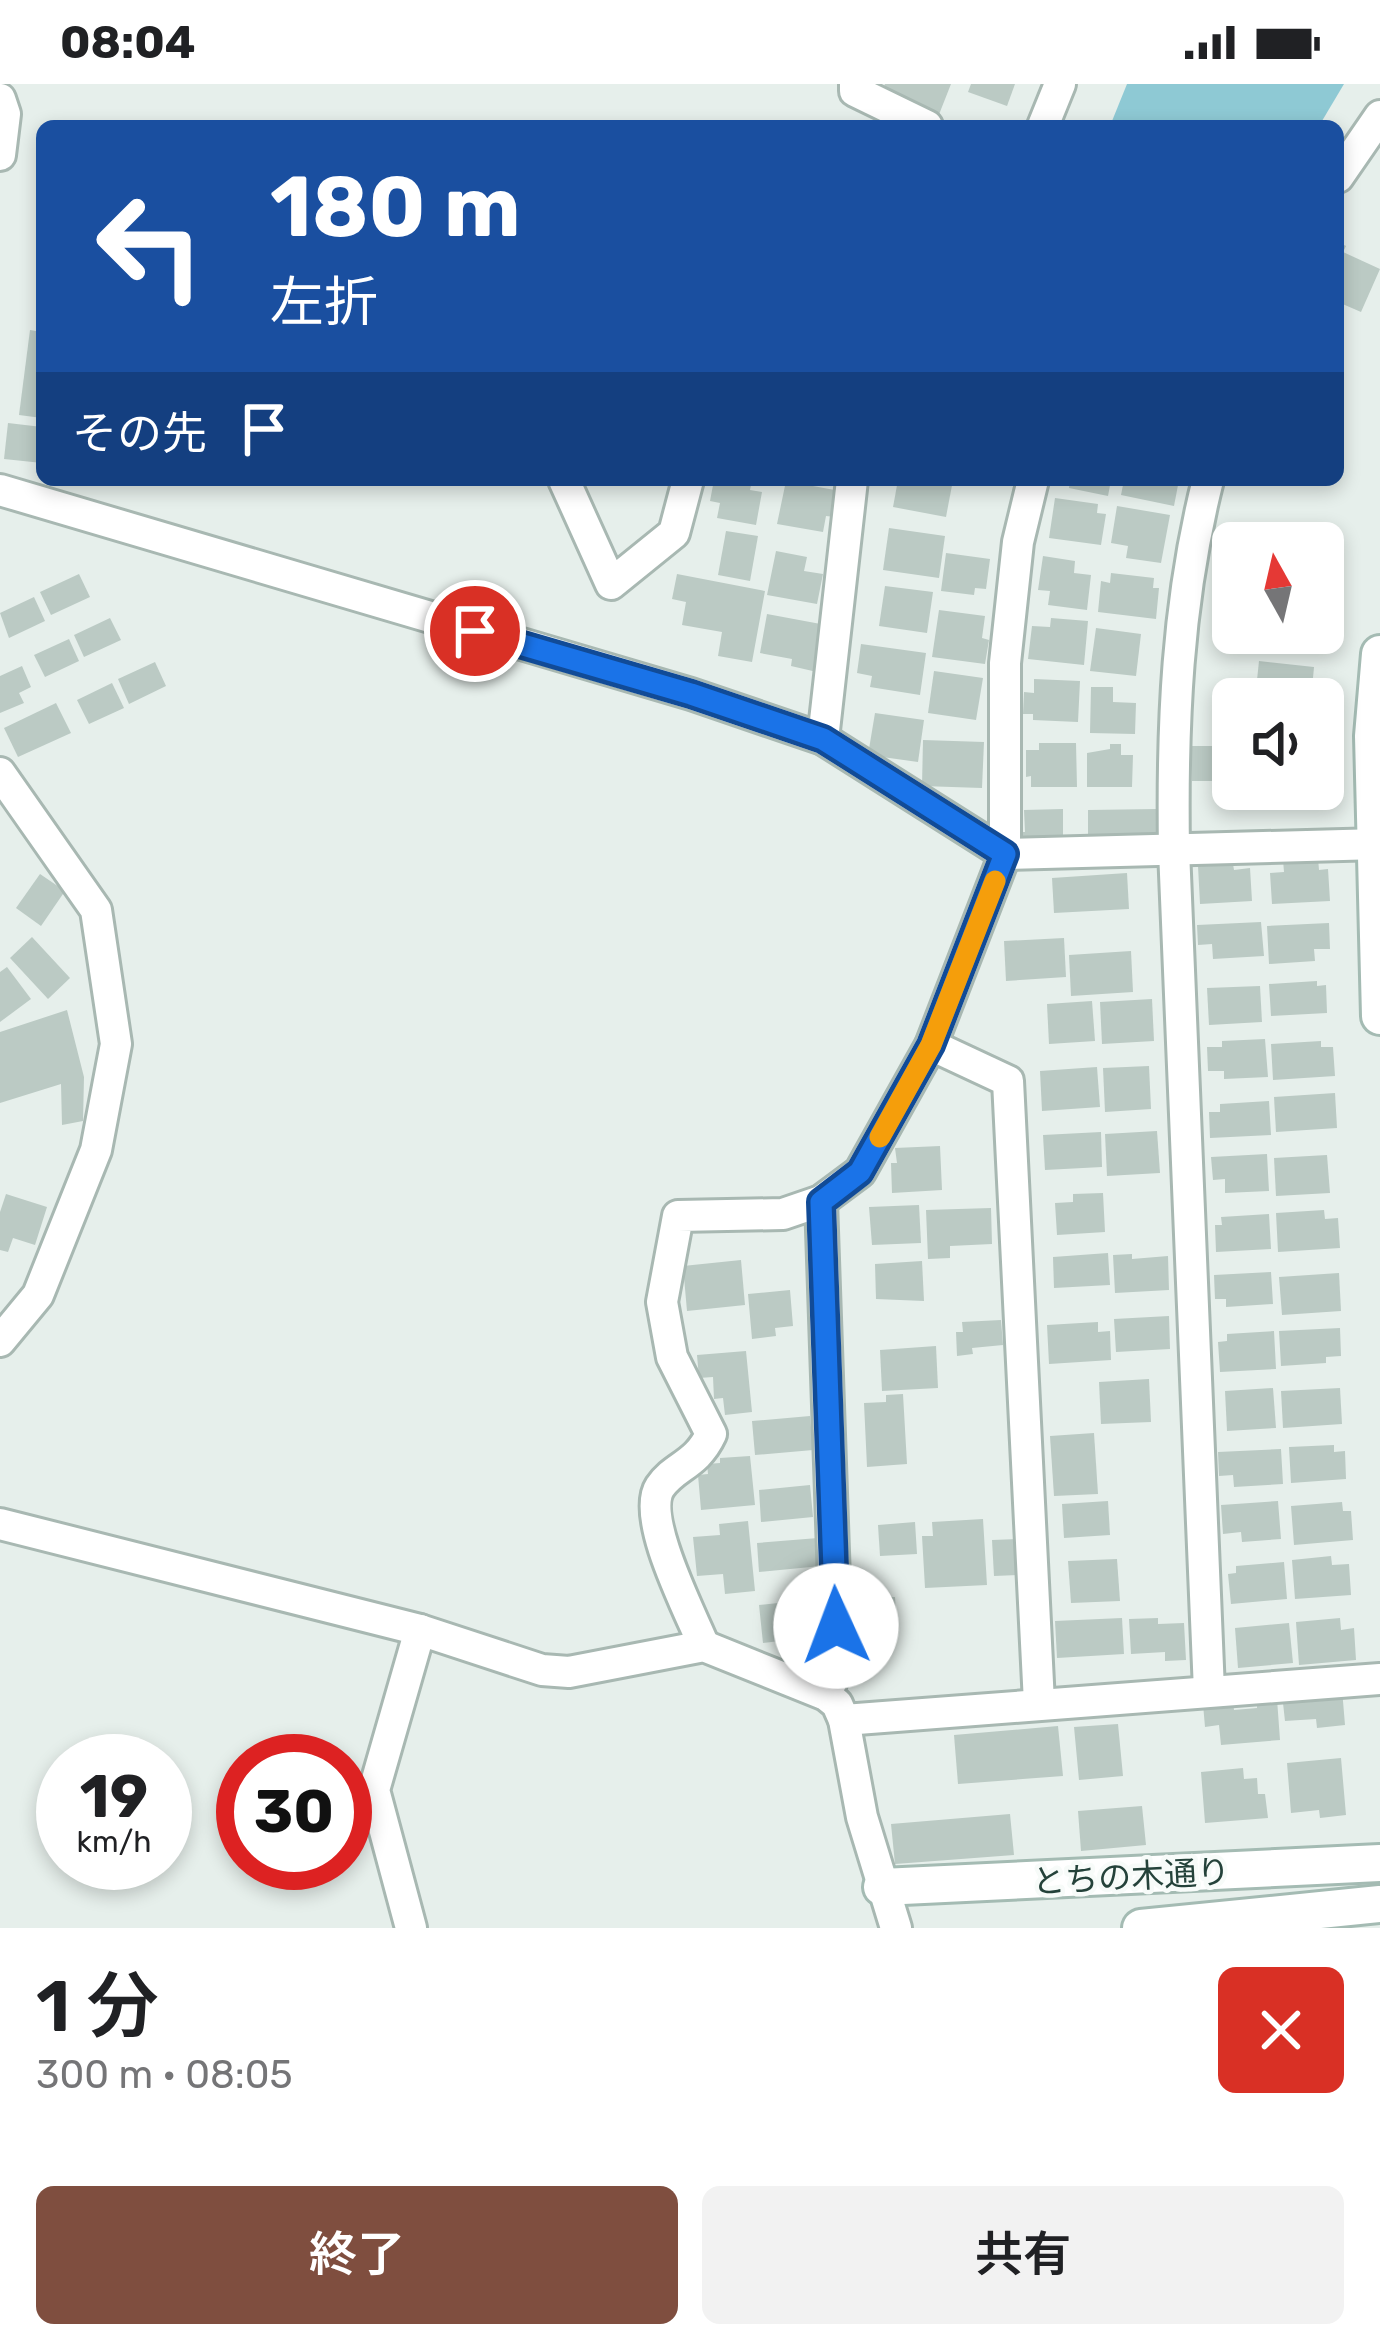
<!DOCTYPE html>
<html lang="ja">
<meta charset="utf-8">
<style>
body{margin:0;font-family:Rubik,"Noto Sans JP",sans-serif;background:#f2f2f2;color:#202124;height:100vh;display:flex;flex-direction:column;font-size:45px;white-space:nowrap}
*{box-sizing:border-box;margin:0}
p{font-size:39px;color:#757577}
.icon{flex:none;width:66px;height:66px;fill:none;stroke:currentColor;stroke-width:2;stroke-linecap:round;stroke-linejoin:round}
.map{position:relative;height:1844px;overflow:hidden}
.drawer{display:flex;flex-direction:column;background:#fff;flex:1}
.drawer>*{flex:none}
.top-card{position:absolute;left:36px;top:36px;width:1308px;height:366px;border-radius:18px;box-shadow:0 6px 18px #0003;background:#1a4fa0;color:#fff;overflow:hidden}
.needle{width:78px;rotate:352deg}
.buttons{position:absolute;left:1212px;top:438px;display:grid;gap:24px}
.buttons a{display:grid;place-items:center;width:132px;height:132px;border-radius:18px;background:#fff;box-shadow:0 6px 18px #0003;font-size:60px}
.speed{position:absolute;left:36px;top:1650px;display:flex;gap:24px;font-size:60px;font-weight:700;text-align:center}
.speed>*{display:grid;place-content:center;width:156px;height:156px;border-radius:50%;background:#fff;box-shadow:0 6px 18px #0003;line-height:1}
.speed small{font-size:30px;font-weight:400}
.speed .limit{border:18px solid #d22;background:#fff;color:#111}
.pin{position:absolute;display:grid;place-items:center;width:102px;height:102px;color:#fff;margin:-51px;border:6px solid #fff;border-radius:50%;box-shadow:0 3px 12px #0007}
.me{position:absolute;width:132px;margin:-66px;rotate:358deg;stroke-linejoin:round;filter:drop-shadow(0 0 9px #0008)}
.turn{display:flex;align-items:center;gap:42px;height:252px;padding:0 36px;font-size:54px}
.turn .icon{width:156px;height:156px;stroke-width:2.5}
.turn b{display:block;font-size:84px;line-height:102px}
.then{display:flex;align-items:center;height:114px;padding:0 36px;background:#0003;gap:24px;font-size:45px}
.round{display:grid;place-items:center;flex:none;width:126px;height:126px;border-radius:18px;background:#f2f2f2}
.overview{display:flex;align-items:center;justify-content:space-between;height:204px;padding:0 36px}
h1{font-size:72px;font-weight:600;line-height:90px}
.action{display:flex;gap:24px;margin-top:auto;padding:24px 36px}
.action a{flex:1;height:138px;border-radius:18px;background:#7f4e3f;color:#fff;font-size:48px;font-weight:600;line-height:138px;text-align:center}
.action a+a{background:#f2f2f2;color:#202124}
.status{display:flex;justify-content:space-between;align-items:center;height:84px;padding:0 60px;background:#fff;direction:ltr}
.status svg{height:33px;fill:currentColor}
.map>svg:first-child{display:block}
.water{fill:#8ec9d4}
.building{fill:#bbcac4}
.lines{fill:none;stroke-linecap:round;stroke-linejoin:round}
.street-casing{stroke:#a8b8b2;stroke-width:36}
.secondary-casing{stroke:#a4bbb3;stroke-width:42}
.street{stroke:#fff;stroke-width:30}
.secondary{stroke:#fff;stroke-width:36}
.route-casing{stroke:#114b97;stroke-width:30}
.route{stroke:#1a73e8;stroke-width:21}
.slow{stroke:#f59e0b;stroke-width:21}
.labels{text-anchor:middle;stroke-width:9;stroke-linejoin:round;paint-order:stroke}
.street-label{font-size:33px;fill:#24423a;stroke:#f7fbf9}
</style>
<div class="status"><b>08:04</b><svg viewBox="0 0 49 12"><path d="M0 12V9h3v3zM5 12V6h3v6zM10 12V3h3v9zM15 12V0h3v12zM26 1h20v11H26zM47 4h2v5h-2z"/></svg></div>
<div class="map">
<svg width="1380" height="1844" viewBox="0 0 1380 1844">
<rect width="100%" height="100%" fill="#e6efeb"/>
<path class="water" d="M1127,0H1344L1319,42H1110Z"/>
<g class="building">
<path d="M885,0H951L938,33L880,12Z"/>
<path d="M971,0H1015L1007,22L968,8Z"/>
<path d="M1338,158L1346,162L1343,168L1380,185L1361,228L1338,218Z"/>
<path d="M30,246L42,248V334L19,331Z"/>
<path d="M8,339L42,343V379L4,375Z"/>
<path d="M714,396H752L750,406L762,408L756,441L717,434L720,419L710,417Z"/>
<path d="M898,396H953L946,433L893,423Z"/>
<path d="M1070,396H1111L1108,412L1069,404Z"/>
<path d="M1124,396H1179L1174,422L1121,411Z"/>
<path d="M786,397L840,407L835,433L826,432L823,448L777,440Z"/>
<path d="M1055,414L1098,420L1097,429L1106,430L1101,461L1049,454Z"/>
<path d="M1117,422L1170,431L1161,479L1126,474L1128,462L1111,459Z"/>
<path d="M889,444L945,452L939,494L883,486Z"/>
<path d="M726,447L758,452L750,497L718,491Z"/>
<path d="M776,467L807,473L804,487L823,490L817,520L767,511Z"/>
<path d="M946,469L990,475L986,505L975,504L974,511L941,507Z"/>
<path d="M1043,472L1075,477L1074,489L1091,491L1087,526L1048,521L1050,507L1038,506Z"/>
<path d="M1111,489L1154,494L1153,504H1159L1156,535L1098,528L1101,497L1110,499Z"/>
<path d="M79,490L90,513L51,531L40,508Z"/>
<path d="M677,490L765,507L752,578L718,572L722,548L682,541L686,518L672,515Z"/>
<path d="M885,502L933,508L927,549L879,542Z"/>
<path d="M34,513L45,537L9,554L0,529Z"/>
<path d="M939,526L985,532L982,554L989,556L985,580L932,573Z"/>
<path d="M767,530L826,541L817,588L791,582L792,575L760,569Z"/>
<path d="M110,534L121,556L84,573L74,551Z"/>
<path d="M1051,534L1088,537L1084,581L1028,575L1032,542L1050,543Z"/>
<path d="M1096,544L1141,550L1136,592L1090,587Z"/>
<path d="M69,555L79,577L45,593L34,571Z"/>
<path d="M861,560L926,569L920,611L870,603L872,592L857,589Z"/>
<path d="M1259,577L1314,583L1311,615H1255Z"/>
<path d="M155,578L166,602L129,620L118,595Z"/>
<path d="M22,582L31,603L19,609L24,619L0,629V592Z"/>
<path d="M934,587L983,594L976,636L928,629Z"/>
<path d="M1034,595L1080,597L1078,638L1033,636V630H1023L1024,608L1034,609Z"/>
<path d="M112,599L124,624L89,640L77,616Z"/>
<path d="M1091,603H1113V618L1136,619L1135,650L1090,649Z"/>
<path d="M56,619L71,649L18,673L4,644Z"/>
<path d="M875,629L924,636L918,678L868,671Z"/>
<path d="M923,656L984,658L982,704L922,702Z"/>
<path d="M1039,659H1076L1077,703H1031V692L1026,693V666H1039Z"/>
<path d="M1110,660H1121V671H1133L1132,703H1087V669L1110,665Z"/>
<rect x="1192" y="662" width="41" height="35"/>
<path d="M1063,725V765L1017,766V748H1025L1024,726Z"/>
<path d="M1157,725L1158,753L1088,760V726Z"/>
<path d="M1318,774L1319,786L1328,785L1330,817L1272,820L1270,789L1284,788L1283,776Z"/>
<path d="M1233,780L1234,786L1250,784L1252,817L1200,820L1198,782Z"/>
<path d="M1127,789L1129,825L1054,829L1052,794Z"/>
<path d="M40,790L65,807L41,842L16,824Z"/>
<path d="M1261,838L1264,872L1213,875L1212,860L1198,861L1197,841Z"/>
<path d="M1329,839L1330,865H1314L1315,877L1269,880L1267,842Z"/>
<path d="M32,853L70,894L48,915L10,874Z"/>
<path d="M1064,854L1066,893L1006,897L1004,857Z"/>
<path d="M1131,867L1133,908L1071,912L1069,871Z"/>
<path d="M7,883L31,915L0,938V888Z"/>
<path d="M1317,897V902L1326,901L1327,929L1271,932L1269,900Z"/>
<path d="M1260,902L1262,938L1209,941L1207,904Z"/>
<path d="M1152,915L1154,957L1102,960L1100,918Z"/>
<path d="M1092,917L1095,957L1049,960L1047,920Z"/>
<path d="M67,926L84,993L83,1037L62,1041L61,1000L0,1019V948Z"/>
<path d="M1265,955L1268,993L1224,995V987H1208L1207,963H1222V957Z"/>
<path d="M1321,957V963H1333L1335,992L1273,996L1271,960Z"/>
<path d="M1149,982L1151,1025L1105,1028L1103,984Z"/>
<path d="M1097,983L1100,1023L1042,1027L1040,987Z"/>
<path d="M1335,1009L1337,1044L1276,1048L1274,1013Z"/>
<path d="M1269,1017L1271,1051L1210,1054L1209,1028H1220V1020Z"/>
<path d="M1157,1047L1160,1089L1107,1092L1105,1050Z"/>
<path d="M1101,1048L1102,1083L1045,1086L1043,1051Z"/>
<path d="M940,1062L942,1106L892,1109L891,1079H897L895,1064Z"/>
<path d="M1267,1070L1269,1107L1225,1109V1095L1213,1096L1211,1073Z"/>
<path d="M1327,1071L1330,1109L1276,1112L1274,1074Z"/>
<path d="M1103,1109L1105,1148L1057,1151L1055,1119L1073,1118V1110Z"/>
<path d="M6,1110L47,1123L35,1161L13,1154L8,1168L0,1166V1128Z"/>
<path d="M919,1121L921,1159L872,1161L869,1123Z"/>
<path d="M991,1124L992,1160L950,1162V1174L928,1175L926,1126Z"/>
<path d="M1324,1126L1325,1135L1338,1134L1340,1164L1278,1168L1276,1129Z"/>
<path d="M1269,1130L1271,1165L1216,1168L1215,1141H1222L1221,1133Z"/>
<path d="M1108,1169L1110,1201L1054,1204L1053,1173Z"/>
<path d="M1132,1170V1175L1168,1172L1169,1206L1115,1209L1113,1171Z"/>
<path d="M741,1176L745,1221L687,1227L683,1182Z"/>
<path d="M922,1177L924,1217L876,1215L875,1180Z"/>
<path d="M1271,1188L1273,1220L1226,1223V1215H1215L1214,1191Z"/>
<path d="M1339,1189L1341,1227L1282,1231L1279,1193Z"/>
<path d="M790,1206L793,1242L775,1244L776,1252L752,1255L748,1210Z"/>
<path d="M1169,1232L1170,1265L1116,1268L1114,1235Z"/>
<path d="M1001,1236L1003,1261L972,1264L973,1270L957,1272L956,1248H963L962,1238Z"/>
<path d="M1098,1238V1248L1110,1247L1111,1276L1049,1280L1047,1241Z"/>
<path d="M1340,1244L1341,1272L1326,1273V1279L1281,1282L1279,1247Z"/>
<path d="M1274,1247L1276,1285L1220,1288L1218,1258L1227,1257V1250Z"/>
<path d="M936,1262L938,1304L882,1307L880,1266Z"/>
<path d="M746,1267L752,1328L725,1331L723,1314L714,1315L713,1293L699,1294L697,1271Z"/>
<path d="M1149,1295L1151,1338L1101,1340L1099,1298Z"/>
<path d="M1273,1304L1276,1344L1227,1347L1225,1307Z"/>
<path d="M1340,1304L1342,1340L1283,1344L1281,1307Z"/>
<path d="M903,1310L907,1380L867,1383L864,1319L886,1318V1311Z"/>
<path d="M810,1332L813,1366L755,1371L752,1337Z"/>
<path d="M1094,1349L1098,1410L1054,1412L1050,1352Z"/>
<path d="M1334,1361V1368L1345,1367L1346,1395L1291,1399L1289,1363Z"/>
<path d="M1281,1365L1283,1400L1234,1403L1233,1391L1219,1392L1218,1368Z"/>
<path d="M750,1372L755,1421L701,1426L698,1391L708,1390L707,1380L720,1379V1374Z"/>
<path d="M810,1401L813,1433L761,1438L759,1406Z"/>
<path d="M1108,1417L1110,1451L1064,1454L1062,1420Z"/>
<path d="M1278,1417L1281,1455L1242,1458L1241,1448L1223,1450L1221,1421Z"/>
<path d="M1342,1418L1343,1427H1351L1353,1456L1294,1461L1291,1422Z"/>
<path d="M983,1435L987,1501L925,1504L922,1452H933L932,1438Z"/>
<path d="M748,1437L755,1507L725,1510L723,1490L697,1492L693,1453L720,1451L719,1440Z"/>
<path d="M915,1438L917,1470L880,1472L878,1441Z"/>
<path d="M818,1454L821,1482L759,1488L757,1459Z"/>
<path d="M1019,1455L1021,1491L994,1492L992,1456Z"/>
<path d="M1331,1472L1332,1481L1349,1480L1351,1511L1295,1515L1292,1476Z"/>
<path d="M1117,1475L1120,1517L1071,1519L1068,1477Z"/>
<path d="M1284,1478L1287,1515L1231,1520L1228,1490L1236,1489V1482Z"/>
<path d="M895,1513L897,1547L864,1549L862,1514Z"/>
<path d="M825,1514L828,1546L787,1550L788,1556L763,1559L759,1521Z"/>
<path d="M1122,1534L1124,1570L1057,1574L1055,1537Z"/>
<path d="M1158,1534V1540L1184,1539L1186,1576L1165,1577V1568L1131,1570L1129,1535Z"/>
<path d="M1340,1534L1341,1546L1354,1544L1356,1576L1299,1581L1296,1538Z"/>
<path d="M1289,1539L1293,1579L1238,1584L1235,1544Z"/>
<path d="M1342,1605L1345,1641L1317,1644L1316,1635L1285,1637L1282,1610Z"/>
<path d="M1277,1615L1280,1656L1221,1661L1219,1641L1205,1643L1203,1620L1233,1618L1234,1626L1257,1624V1617Z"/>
<path d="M1118,1640L1123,1692L1079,1696L1074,1643Z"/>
<path d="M1058,1642L1063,1692L958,1700L954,1651Z"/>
<path d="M1341,1674L1346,1731L1320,1734L1319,1726L1291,1729L1287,1679Z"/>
<path d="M1243,1684L1244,1695L1257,1694L1258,1710H1265L1268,1734L1205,1739L1201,1688Z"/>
<path d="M1142,1722L1146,1761L1081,1767L1078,1727Z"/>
<path d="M1010,1730L1014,1771L895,1780L891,1740Z"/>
</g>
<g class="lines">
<g class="street-casing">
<g id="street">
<path d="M855,0V7L927,42"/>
<path d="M0,15L5,30L0,71"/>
<path d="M1043,42L1060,0"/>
<path d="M1338,93L1380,32"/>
<path d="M564,396L611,500L674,449L688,396"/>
<path d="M1208,396C1177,518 1172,640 1174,766L1209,1607"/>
<path d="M0,406L691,610L823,655L1005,770L1380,760"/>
<path d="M823,655L852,396"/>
<path d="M0,689L96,826L116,960L96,1066L38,1211L0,1257"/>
<path d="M931,961L1008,997L1039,1619"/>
<path d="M821,1117L837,1584L826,1611"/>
<path d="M0,1440L420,1546L542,1586L569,1588L704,1562L826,1611L837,1620L844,1636L862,1733L896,1844"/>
<path d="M704,1562C691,1530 640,1433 660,1403C675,1381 696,1382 711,1350L672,1273L662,1218L678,1132L783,1130L821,1117L860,1088L931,961L1005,770V579L1018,458L1033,396"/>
<path d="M844,1636L1380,1595"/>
<path d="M411,1844L374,1706L420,1546"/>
</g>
</g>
<g class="secondary-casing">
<g id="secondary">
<path d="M1380,570L1373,652L1380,932"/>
<path d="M882,1803L1380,1779"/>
<path d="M1141,1844L1380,1820"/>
</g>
</g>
<use href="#street" class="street"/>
<use href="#secondary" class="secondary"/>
</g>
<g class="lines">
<g class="route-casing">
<path id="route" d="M475,547L691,610L823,655L1005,770L931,961L860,1088L821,1118L836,1542"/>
</g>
<use href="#route" class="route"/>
<path class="slow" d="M880,1053L931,961L995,797"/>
</g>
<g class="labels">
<g class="street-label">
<text transform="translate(1131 1792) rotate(-3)" y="12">とちの木通り</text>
</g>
</g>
</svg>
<div class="buttons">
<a><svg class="needle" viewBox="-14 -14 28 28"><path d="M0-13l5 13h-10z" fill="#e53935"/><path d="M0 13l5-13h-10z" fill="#757577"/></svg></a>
<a><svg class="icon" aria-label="sound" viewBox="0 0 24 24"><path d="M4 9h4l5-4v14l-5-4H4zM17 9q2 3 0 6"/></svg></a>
</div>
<div class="speed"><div>19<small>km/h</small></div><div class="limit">30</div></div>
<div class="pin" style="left:475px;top:547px;background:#d93025"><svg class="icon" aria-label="arrive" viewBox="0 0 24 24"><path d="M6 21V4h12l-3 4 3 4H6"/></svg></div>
<svg class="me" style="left:836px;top:1542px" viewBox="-20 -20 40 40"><circle r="19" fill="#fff"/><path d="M0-13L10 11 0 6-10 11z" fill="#1a73e8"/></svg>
<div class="top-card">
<div class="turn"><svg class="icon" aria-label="left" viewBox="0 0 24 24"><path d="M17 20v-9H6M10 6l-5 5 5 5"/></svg><div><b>180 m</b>左折</div></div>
<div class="then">その先<svg class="icon" aria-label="arrive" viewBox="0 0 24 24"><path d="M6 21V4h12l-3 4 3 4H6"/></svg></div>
</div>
</div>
<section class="drawer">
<div class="overview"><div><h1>1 分</h1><p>300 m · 08:05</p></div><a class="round" style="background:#d93025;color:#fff"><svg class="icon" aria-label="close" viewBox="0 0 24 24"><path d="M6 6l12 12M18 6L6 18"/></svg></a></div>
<div class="action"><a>終了</a><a>共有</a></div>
</section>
